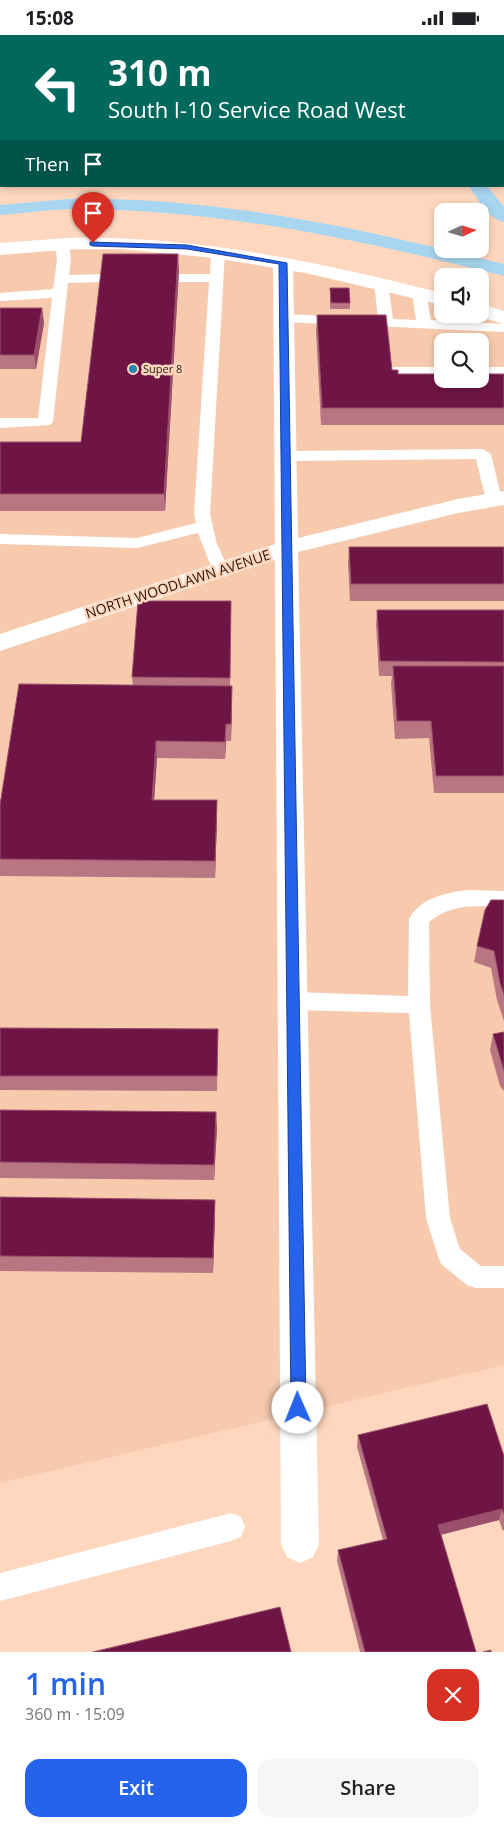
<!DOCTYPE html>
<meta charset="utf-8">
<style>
body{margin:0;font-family:"Open Sans",sans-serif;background:#f6f6f6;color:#202124;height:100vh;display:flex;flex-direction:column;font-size:19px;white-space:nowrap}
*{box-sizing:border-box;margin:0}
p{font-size:16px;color:#757577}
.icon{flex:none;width:28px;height:28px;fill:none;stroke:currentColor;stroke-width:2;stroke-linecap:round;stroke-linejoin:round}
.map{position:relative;height:1617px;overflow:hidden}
.details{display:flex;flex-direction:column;background:#fff;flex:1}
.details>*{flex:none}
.banner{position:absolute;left:0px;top:0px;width:505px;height:152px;box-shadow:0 2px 8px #0003;background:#00695c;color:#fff;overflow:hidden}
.needle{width:32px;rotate:86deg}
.tools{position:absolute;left:434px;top:168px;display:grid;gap:10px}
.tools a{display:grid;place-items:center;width:55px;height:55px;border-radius:10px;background:#fff;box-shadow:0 2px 8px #0003;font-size:25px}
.pin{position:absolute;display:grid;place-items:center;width:42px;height:42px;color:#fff;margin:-51px -21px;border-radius:50% 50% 50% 0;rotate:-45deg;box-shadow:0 0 5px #0007}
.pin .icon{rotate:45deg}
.me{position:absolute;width:55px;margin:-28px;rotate:359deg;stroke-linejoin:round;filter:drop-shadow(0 0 4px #0008)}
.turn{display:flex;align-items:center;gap:18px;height:105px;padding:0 25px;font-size:22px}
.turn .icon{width:65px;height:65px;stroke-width:2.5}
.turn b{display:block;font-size:35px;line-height:42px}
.then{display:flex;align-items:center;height:48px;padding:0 25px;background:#0003;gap:10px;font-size:19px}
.round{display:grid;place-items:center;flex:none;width:52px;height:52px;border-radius:15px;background:#f6f6f6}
.headline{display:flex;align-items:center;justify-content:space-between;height:85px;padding:0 25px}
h1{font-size:30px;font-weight:600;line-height:38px;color:#2563eb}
.action{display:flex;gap:10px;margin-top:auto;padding:10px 25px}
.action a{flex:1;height:58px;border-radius:15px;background:#2563eb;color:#fff;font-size:20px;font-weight:600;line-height:58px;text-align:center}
.action a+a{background:#f6f6f6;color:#202124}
.status{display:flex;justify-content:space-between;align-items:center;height:35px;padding:0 25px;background:#fff;direction:ltr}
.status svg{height:14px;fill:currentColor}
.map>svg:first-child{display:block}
.built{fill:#f7caae;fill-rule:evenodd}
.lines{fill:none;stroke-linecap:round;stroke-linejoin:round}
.service{fill:#fff;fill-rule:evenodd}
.minor{fill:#fff;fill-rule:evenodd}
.tertiary{fill:#fff;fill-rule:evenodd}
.trunk{fill:#badef3;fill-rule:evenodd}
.motorway{fill:#a8d6f0;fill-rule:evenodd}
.wall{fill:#b77682}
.shaded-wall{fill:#9a4f6a}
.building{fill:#6f1546;stroke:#9a4f6a}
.route{fill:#2563eb;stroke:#184099}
.poi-dot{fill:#2385b0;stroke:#ffd7be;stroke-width:2}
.labels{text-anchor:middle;stroke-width:5;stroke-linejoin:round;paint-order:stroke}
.far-poi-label{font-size:11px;fill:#28170b;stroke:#ffd7be;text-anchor:start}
.street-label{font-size:14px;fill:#28170b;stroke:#ffd7be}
</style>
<div class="status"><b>15:08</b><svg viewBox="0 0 49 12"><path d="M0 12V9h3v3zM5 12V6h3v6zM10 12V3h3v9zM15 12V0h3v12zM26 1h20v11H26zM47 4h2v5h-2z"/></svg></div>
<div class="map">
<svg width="504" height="1617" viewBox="0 0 504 1617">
<rect width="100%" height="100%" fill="#ffd7be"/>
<path class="built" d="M52,215H106L181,219L252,229L370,251L442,270V279H472L504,290V1330L0,1448V220ZM442,306H480V344H442Z"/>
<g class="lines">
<g class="service">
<path d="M62,205L69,209L71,225L69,240L103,239L110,243L103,247L68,248L53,387L50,390L0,393V383H38L52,263L0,266V258L53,254L57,225L55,209Z"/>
<path d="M218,213L225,217L210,479L217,509L229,535L226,539H214L198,498L137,513L0,509V499L137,503L196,488L194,479L209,247H178L171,243L178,239H210L211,217Z"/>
<path d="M381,244L388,248L393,284L416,285L412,258L419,254L426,258L431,285L504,289V297L283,287L276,283L283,279L378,283L374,248Z"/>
<path d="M395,332H442V340L390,339L388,336L390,333Z"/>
<rect x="480" y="332" width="24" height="8"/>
<path d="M483,414L491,419L502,465L500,469H488L486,465L476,424L286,426L278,421L286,416Z"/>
<path d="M469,855L504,856V872C476,871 452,868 429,887L430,970L450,1183L460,1214L481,1231H504V1253H476L467,1250L441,1229L438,1221L426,1183L409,978L293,975L285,972L282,966L285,960L293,957L408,961L409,884C420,863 447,857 469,855Z"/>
<path d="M231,1478L241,1482L245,1492L241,1502L231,1506L0,1566V1538Z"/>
</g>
<path class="minor" d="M283,222L290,224L293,228L298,503L458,464L504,456V470L458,478L298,517L319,1509L313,1522L300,1528L287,1522L281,1509L275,525L0,616V599L275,509L273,228L276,224Z"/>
<g class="tertiary">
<path d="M67,203C194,200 319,227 442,258V270L306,238L215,223L122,214H76L0,220V208Z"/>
<path d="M480,269L504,276V289L473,279H480Z"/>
</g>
<rect class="trunk" x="0" y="87" width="1" height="10"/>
<g class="motorway">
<path d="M469,151H487L504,172V187C488,184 478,164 469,151Z"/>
<path d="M69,164C216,161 362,194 504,229V241C365,206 224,175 79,174C53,174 26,178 0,180V170Z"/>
</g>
</g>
<g class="wall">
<path d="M179,235L165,476H0V407H81Z"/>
<path d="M330,253L350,268V274H330Z"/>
<path d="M0,273H42L44,288L36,334H0Z"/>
<path d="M317,280L392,335L398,339H504V390H321L316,297Z"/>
<path d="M349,512H504V566H350L348,529Z"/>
<path d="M377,575H504V758H434L429,703L395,704L391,648L392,641H379L376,590Z"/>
<path d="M231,581L230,651L232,668L231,706H226L225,724L157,723L154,765H217V782L215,843L0,841V770L133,650L132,642Z"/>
<path d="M504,865V986L497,965L491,933L474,927L477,911Z"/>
<path d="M0,993L218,994L217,1056L0,1055Z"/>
<path d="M504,997V1056L500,1051L490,1015L493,999Z"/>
<path d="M0,1075L217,1093L214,1145L0,1143Z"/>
<path d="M0,1162L215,1165V1181L213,1238L0,1236Z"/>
<path d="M358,1400L504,1421V1495L503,1496L499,1485L441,1500L476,1617H360L337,1526L338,1515L383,1505L357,1412Z"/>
</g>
<g class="shaded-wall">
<path d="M178,219L179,235L165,476L164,459Z"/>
<path d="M42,273L44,288L36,334L34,320Z"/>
<path d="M232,651V668L231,706V689Z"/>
<path d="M226,689V706L225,724V707Z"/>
<path d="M156,706L157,723L153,782L152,765Z"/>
<path d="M217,765V782L215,843V826Z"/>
<path d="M216,1077L217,1093L214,1145V1130Z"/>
<path d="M215,1165V1181L213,1238V1223Z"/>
<path d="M502,1474L499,1485L435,1501L438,1490Z"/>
</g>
<g class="building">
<path d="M103,219H178L164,459H0V407H81Z"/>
<path d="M330,253H349L350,268H331Z"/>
<path d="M0,273H42L34,320H0Z"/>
<path d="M317,280H386L392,335H398V339H442V344H480V339H504V373H322Z"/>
<path d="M349,512H504V549H351Z"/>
<path d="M138,566H231L230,643L132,642Z"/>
<path d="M377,575H504V627L380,626Z"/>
<path d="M393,631H504V741H436L431,686H397Z"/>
<path d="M19,649L232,651L231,689H226L225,707L156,706L152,765H217L215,826L0,824V770Z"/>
<path d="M491,865H504V960L500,948L494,916L477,911L485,875Z"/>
<path d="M0,993L218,994L217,1041H0Z"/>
<path d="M504,997V1036L493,999Z"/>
<path d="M0,1075L216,1077L214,1130L0,1127Z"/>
<path d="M0,1162L215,1165L213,1223L0,1221Z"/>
<path d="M487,1369L504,1421V1479L502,1474L438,1490L476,1617H365L338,1515L387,1504L358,1400Z"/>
<path d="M280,1572L291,1617H93Z"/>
<path d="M491,1615V1617H483Z"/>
</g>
<path class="route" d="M90,207L187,210L287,228L306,1373L303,1378L298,1380L293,1378L291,1373L279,229L187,214L93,211L90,210Z"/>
<circle class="poi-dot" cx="133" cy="334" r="5"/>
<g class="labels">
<g class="far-poi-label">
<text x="143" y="338">Super 8</text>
</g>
<g class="street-label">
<text transform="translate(178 549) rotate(-18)" y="5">NORTH WOODLAWN AVENUE</text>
</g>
</g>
</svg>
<div class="tools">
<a><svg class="needle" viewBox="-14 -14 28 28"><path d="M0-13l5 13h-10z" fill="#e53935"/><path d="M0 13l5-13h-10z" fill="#757577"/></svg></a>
<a><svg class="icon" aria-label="sound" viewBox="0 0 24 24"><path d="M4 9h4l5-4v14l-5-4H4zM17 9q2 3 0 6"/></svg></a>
<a><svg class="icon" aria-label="search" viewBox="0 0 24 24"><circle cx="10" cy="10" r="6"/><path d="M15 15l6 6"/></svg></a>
</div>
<div class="pin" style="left:93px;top:208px;background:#d93025"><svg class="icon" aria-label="arrive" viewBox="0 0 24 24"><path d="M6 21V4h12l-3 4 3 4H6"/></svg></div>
<svg class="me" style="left:298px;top:1373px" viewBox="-20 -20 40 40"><circle r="19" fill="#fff"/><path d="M0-13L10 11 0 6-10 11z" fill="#2563eb"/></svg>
<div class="banner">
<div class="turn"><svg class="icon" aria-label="left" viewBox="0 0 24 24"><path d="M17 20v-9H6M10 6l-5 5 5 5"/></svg><div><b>310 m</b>South I-10 Service Road West</div></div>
<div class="then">Then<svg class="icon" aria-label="arrive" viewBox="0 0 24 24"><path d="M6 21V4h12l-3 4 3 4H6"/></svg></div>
</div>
</div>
<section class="details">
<div class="headline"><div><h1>1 min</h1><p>360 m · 15:09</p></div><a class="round" style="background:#d93025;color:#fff"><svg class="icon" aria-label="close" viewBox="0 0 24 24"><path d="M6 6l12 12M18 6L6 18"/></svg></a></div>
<div class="action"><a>Exit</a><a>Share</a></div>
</section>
